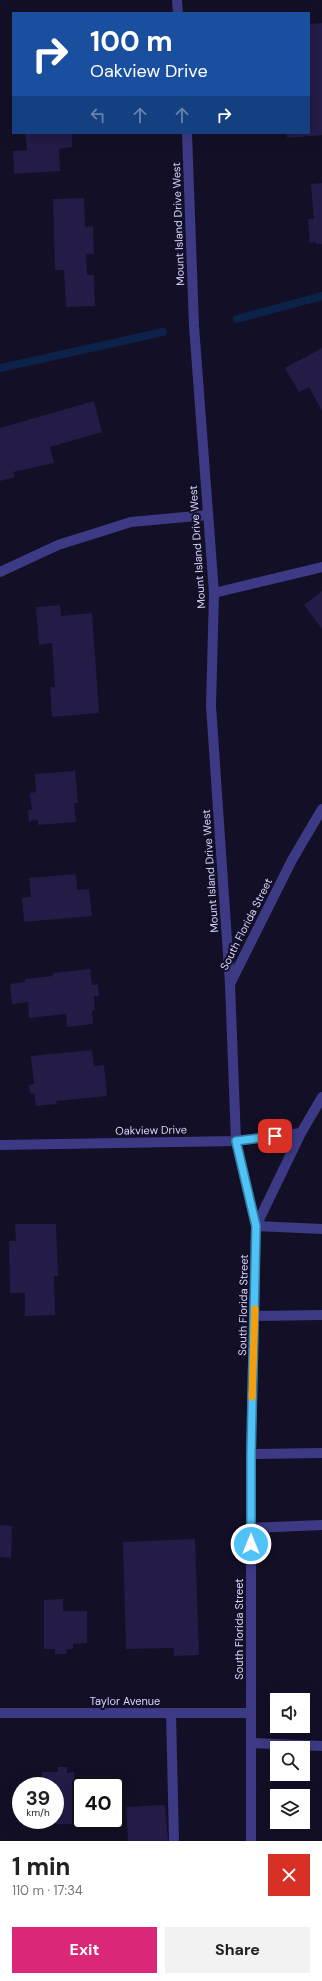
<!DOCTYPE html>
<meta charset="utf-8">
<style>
body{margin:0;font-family:"DM Sans",sans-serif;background:#f2f2f2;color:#202124;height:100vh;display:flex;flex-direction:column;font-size:15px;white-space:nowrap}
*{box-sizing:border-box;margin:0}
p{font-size:13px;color:#757577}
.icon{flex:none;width:22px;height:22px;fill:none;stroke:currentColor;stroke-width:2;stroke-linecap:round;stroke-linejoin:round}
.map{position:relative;height:1841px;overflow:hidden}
.panel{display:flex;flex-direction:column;background:#fff;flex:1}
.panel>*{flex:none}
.top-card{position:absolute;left:12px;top:12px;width:298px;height:122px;border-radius:0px;box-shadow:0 4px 16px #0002;background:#1a4fa0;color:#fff;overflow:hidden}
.controls{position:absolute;left:270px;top:1693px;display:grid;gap:8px}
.controls a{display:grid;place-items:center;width:40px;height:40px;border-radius:0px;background:#fff;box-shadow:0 4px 16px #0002;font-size:20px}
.speed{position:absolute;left:12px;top:1777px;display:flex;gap:8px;font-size:20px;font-weight:700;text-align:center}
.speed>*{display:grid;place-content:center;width:52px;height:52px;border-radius:50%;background:#fff;box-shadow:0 4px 16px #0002;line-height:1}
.speed small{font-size:10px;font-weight:400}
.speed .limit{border:2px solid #111;border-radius:6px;background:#fff;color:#111}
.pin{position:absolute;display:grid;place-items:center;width:34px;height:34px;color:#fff;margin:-17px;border-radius:8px;box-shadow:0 2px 6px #0006}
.me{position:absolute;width:44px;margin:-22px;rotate:0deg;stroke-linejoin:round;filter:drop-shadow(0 0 3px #0008)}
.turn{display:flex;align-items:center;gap:14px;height:84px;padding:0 12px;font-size:18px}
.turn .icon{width:52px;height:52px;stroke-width:2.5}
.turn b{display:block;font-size:28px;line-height:34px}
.lanes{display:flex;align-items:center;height:38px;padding:0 12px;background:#0003;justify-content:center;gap:20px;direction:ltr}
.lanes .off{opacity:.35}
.round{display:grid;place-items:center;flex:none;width:42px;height:42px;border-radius:0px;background:#f2f2f2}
.summary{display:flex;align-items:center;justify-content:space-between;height:68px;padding:0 12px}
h1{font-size:24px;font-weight:700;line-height:30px}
.button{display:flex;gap:8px;margin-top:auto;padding:8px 12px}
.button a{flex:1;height:46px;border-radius:0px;background:#db2777;color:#fff;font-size:16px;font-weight:700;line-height:46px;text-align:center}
.button a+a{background:#f2f2f2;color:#202124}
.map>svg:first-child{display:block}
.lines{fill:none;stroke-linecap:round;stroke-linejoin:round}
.stream{stroke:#0c2248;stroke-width:8}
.building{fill:#241b47}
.service{stroke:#3d3a85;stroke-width:10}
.minor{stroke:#3d3a85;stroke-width:10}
.tertiary{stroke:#3d3a85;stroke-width:10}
.route-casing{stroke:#337fa1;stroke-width:10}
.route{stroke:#4fc3f7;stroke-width:7}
.slow{stroke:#f59e0b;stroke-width:7}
.labels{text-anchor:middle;stroke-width:4;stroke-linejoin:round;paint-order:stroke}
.street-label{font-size:11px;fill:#d9d4ff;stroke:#130f26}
</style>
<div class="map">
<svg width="322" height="1841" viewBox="0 0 322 1841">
<rect width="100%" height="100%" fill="#130f26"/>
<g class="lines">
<g class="stream">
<path d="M237,319L322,296"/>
<path d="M0,368L163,332"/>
</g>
</g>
<g class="building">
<path d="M322,23V135L287,138V133H309V24Z"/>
<path d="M25,133H72V147L59,149L60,171L14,174L13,151L27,150Z"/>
<path d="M322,183V244H316V242L310,243L308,219H314L311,184Z"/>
<path d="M84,198L85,227L93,226L94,254H86L87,275H94L95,306L66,307L64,270H55L53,199Z"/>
<path d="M322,348V411L309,387L299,392L285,368Z"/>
<path d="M94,401L102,432L50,447L54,463L13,472L15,477L0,481V428Z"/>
<path d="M322,591V629L304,605Z"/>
<path d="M60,605L61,616L92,613L99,713L52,717L50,687H55L52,643L39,645L36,607Z"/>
<path d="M75,771L78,803H74L76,822L38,825V820L29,821L28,810H32L30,793L36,792L35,774Z"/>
<path d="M76,874L77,890L89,889L92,916L24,922L22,898L31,897L29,878Z"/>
<path d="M90,969L92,985L98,984L99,996H94L95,1010L92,1011L93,1024L67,1027L66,1014L29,1018L28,1002L12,1004L10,984L25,982V979L53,976V973Z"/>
<path d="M92,1050L94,1066L104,1065L107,1096L56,1101L57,1104L36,1106L34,1093H30L29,1085L34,1084L31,1056Z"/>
<path d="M15,1224H56L58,1276H54L55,1315L25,1316V1293H10L9,1241H16Z"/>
<path d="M0,1525L12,1526L11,1558L0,1557Z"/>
<path d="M195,1539L199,1655L174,1656V1648L126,1649L123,1542Z"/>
<path d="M63,1599V1611H87V1643L73,1644V1649H67L66,1654H55V1649H44V1600Z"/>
<path d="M58,1767H67V1773L74,1772V1778H89V1786H81V1820H89V1824H48V1820H55V1786H42V1772H58Z"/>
<path d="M165,1805L168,1841H128L126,1807Z"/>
</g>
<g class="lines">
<g class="service">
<path d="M214,593L322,567"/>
<path d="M256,1226L322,1229"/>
<path d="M254,1316L322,1315"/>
<path d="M251,1528L322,1525"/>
<path d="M171,1713L174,1841"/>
<path d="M251,1743L322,1746"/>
</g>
<g class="minor">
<path d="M177,0L178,13"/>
<path d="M187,133L194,326L214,593L211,706L230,984"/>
<path d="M0,572L58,545L131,522L207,515"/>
<path d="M0,1145L236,1141L301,1133"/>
<path d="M251,1454L322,1453"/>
<path d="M0,1713H251"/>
</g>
<g class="tertiary">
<path d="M256,1226L301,1133L322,1097"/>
<path d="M251,1841V1454L256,1226L236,1141L230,984L292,860L322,809"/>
</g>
</g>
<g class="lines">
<g class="route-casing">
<path id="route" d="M251,1544V1454L256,1226L236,1141L275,1136"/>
</g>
<use href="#route" class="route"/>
<path class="slow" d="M252,1397L255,1309"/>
</g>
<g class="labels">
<g class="street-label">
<text transform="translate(178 224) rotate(-92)" y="4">Mount Island Drive West</text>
<text transform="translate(197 547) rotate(-94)" y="4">Mount Island Drive West</text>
<text transform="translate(210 871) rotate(-94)" y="4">Mount Island Drive West</text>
<text transform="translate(246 924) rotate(-63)" y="4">South Florida Street</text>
<text transform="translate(151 1130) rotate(-1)" y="4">Oakview Drive</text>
<text transform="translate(243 1305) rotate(-89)" y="4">South Florida Street</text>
<text transform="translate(239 1629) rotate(-90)" y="4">South Florida Street</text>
<text x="125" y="1705">Taylor Avenue</text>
</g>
</g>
</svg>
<div class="controls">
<a><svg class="icon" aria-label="sound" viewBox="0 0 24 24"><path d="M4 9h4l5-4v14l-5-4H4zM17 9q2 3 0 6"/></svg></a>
<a><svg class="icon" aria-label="search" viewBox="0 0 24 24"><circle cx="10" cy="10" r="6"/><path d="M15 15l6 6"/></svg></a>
<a><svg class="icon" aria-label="layers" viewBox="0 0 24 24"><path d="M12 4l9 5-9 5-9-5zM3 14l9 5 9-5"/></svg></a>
</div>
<div class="speed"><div>39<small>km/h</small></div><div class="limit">40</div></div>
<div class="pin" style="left:275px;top:1136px;background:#d93025"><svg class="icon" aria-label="arrive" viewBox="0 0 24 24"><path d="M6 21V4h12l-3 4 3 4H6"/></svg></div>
<svg class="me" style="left:251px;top:1544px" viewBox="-20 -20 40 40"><circle r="17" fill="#4fc3f7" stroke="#fff" stroke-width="3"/><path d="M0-11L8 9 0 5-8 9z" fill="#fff"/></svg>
<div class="top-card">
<div class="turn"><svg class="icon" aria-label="right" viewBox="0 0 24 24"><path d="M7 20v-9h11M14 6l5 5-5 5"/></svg><div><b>100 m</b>Oakview Drive</div></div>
<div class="lanes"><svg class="icon off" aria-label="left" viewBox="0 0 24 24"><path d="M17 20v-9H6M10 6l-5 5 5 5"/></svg><svg class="icon off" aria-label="ahead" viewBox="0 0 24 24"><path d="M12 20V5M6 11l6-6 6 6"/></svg><svg class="icon off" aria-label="ahead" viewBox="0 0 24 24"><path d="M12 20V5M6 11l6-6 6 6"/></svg><svg class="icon" aria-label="right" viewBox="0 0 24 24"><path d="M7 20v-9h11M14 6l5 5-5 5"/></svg></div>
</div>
</div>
<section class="panel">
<div class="summary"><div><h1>1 min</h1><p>110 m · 17:34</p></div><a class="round" style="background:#d93025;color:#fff"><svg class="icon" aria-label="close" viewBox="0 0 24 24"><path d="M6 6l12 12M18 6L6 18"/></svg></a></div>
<div class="button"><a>Exit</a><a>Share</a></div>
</section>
